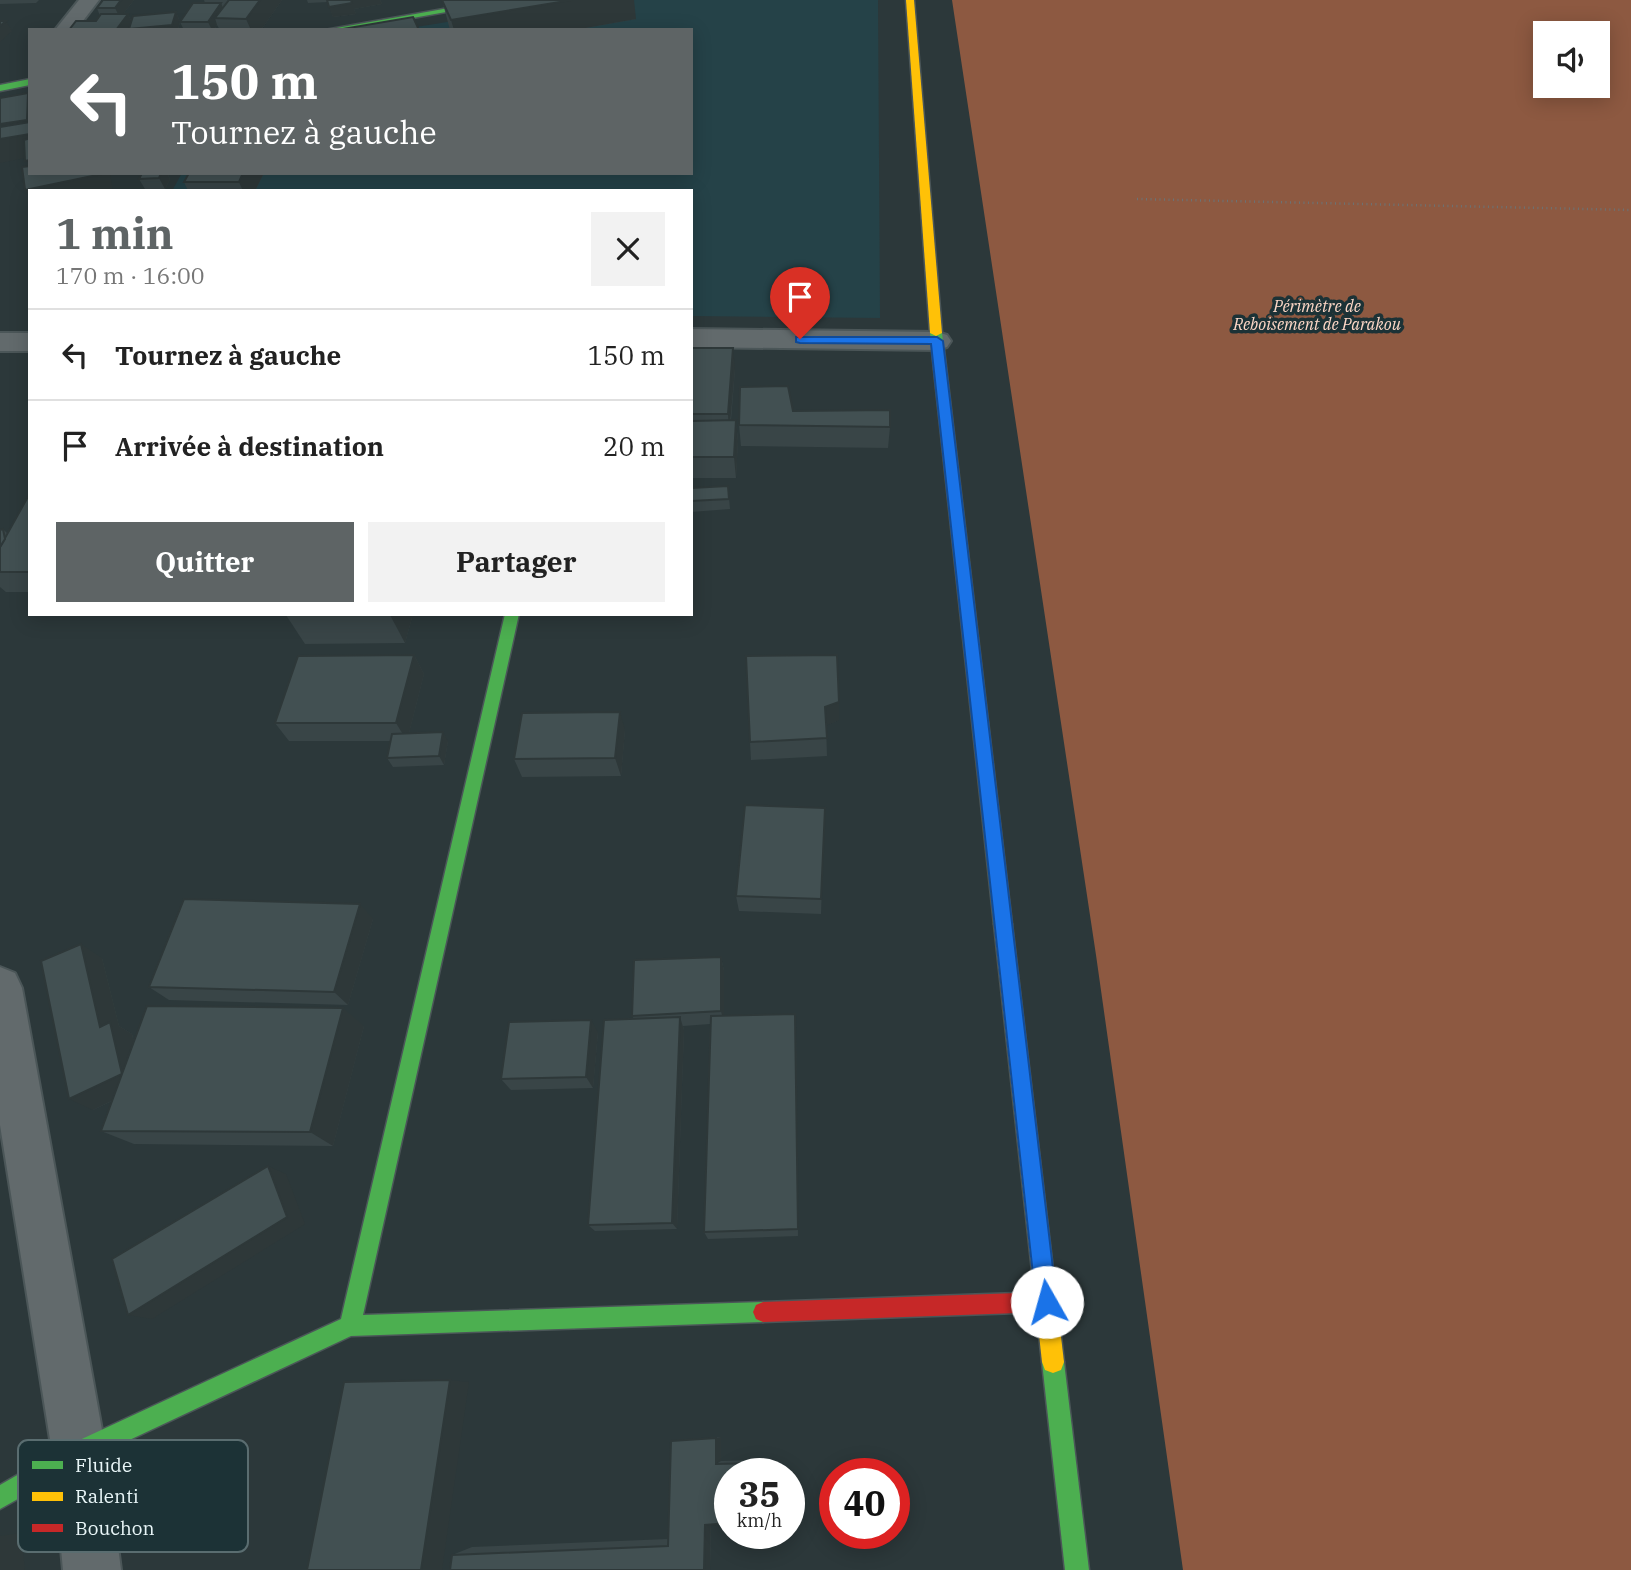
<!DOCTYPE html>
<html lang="fr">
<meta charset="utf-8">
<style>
body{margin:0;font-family:"IBM Plex Serif",serif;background:#f2f2f2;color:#222;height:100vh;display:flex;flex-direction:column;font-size:26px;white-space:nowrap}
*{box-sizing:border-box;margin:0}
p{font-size:23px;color:#767676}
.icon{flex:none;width:38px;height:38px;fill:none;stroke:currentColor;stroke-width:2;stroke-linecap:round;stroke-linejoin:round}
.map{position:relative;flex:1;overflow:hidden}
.sheet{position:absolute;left:28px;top:189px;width:665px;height:427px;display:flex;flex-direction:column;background:#fff;border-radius:0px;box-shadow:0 4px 18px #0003}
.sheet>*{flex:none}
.guide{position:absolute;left:28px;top:28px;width:665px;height:147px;border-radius:0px;box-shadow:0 4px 18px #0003;background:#5e6465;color:#fff;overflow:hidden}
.controls{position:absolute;left:1533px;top:21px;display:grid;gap:14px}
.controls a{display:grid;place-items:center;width:77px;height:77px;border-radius:0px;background:#fff;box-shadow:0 4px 18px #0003;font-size:35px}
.speed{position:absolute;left:714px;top:1458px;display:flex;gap:14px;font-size:35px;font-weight:700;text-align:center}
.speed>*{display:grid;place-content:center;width:91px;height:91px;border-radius:50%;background:#fff;box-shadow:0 4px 18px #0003;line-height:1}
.speed small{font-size:18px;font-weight:400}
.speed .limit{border:10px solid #d22;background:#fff;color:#111}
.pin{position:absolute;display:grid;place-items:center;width:60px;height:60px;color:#fff;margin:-72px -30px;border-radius:50% 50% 50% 0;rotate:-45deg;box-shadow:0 0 7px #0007}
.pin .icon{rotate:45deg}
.me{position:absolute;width:77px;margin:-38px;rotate:353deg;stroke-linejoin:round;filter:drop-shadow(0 0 5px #0008)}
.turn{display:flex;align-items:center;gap:24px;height:147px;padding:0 28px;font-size:32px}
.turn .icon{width:91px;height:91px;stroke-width:2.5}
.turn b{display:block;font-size:49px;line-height:60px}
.round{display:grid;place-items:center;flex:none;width:74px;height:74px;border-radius:0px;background:#f2f2f2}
.summary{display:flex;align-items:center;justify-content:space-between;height:119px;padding:0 28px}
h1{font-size:42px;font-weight:800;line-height:52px;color:#5e6465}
.cta{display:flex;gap:14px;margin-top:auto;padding:14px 28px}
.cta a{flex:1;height:80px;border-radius:0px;background:#5e6465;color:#fff;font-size:28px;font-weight:800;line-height:80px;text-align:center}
.cta a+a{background:#f2f2f2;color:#222}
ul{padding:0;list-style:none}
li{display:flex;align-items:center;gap:21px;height:91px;padding:0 28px;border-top:2px solid #e0e0e0}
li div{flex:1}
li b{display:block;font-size:26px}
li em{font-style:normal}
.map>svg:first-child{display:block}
.built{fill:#254248}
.forest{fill:#8d5941;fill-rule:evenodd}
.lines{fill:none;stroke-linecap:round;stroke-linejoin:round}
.street-casing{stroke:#4b5658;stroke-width:4}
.fast-casing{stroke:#4b5658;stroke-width:3}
.slow-casing{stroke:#4b5658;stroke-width:3}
.jam-casing{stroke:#4b5658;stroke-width:3}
.path{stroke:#6b7375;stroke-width:2.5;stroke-dasharray:1 3.5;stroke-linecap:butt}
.street{fill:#626a6c;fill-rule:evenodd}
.fast{fill:#4caf50;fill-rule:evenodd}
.slow{fill:#ffc107;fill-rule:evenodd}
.jam{fill:#c62828;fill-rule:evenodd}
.wall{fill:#394547}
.shaded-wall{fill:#2e3839}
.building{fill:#425052;stroke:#2e3839;stroke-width:2}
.route{fill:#1a73e8;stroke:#114b97;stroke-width:2}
.labels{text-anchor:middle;stroke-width:7;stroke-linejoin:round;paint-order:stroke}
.far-park-label{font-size:16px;font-style:italic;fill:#fed8c7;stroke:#1c3236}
.key{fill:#1c3236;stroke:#5a6d70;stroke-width:2}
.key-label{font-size:19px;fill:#e9f6f8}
</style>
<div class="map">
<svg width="1631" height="1570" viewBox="0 0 1631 1570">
<rect width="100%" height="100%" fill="#2c383a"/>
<path class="built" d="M581,0H878L880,318L691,316V191H172L182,173H691V30H398Z"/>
<path class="forest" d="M952,0H1631V1570H1183L1096,955ZM1545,33H1598V86H1545Z"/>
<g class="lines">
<g class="street-casing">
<g id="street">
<path d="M79,0H99L76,30H55Z"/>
<path d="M691,329L937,332L947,335L951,341L947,347L937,350L691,347Z"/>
<rect x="0" y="333" width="30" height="18"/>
<path d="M0,967L15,973L22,988L106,1452L121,1570H63L52,1452L0,1125Z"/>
</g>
</g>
<g class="fast-casing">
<g id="fast">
<path d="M494,0H513L346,30H325Z"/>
<path d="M30,79V85L0,91V85Z"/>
<path d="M936,330L942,333L1012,924L1009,930L1003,932L997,930L994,924L930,333Z"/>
<path d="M505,614H519L363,1315L763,1302L770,1305L773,1312L770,1319L763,1322L351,1336L87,1460L0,1509V1485L71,1444L341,1319Z"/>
<path d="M1053,1351L1061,1354L1064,1362L1089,1570H1065L1042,1362L1045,1354Z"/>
</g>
</g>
<g class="slow-casing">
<g id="slow">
<path d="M906,0H914L942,333L936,336L930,333Z"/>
<path d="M1003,916L1009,918L1012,924L1064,1362L1061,1370L1053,1373L1045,1370L1042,1362L994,924L997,918Z"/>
</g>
</g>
<g class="jam-casing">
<path id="jam" d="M1047,1292L1054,1295L1057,1302L1054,1309L1047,1312L763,1322L756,1319L753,1312L756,1305L763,1302Z"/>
</g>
<path class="path" d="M1137,199L1631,210"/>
<use href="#street" class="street"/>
<use href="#fast" class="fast"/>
<use href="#slow" class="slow"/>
<use href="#jam" class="jam"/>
</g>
<g class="wall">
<path d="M0,0H39L36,3L0,4Z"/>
<path d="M103,0H134L123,14H128L131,21L176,12L180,22L178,30H130L96,21L100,16L97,8Z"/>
<path d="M204,0H282L261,30H220L217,25L214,30H184L180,22L205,3Z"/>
<path d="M307,0H380L382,4L354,9L356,14L333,17L328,2L308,3Z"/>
<path d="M442,0L636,19L574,30H450Z"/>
<path d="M142,173H167L170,179L165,189H145L139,179Z"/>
<path d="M189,173H264L255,191H188L184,182Z"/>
<path d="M691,348L735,369L731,420H736L738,441L736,478H691Z"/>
<path d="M793,411L890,427L888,448L741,446L739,425Z"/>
<path d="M728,486L730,509L691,512V488Z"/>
<path d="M30,493V592H6L0,587V530L3,529L8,534Z"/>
<path d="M413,614L405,643L305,644L286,615Z"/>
<path d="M414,655L424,674L409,733L448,741L444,765L393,767L387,758L391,741H289L275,723Z"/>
<path d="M839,720L826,725L827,756L751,760L750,742Z"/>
<path d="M625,730L621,776L522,777L514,759Z"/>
<path d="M824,825L821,914L739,911L736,896Z"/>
<path d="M373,919L348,1005L169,1000L149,987Z"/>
<path d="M721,957L724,971V1015L796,1027L798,1236L708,1239L704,1232L710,1024L683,1026L684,1030L677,1229L595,1231L588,1225L634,1019L632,1016Z"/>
<path d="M102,958L119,1026L132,1034L134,1042L364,1026L333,1146L134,1144L101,1131L112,1101L93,1110Z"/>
<path d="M598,1032L593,1088L511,1090L501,1079Z"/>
<path d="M721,1437V1461L760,1460L711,1524L710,1570H450L452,1555L472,1547L668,1539L671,1441Z"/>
</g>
<g class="shaded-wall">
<path d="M121,0H134L120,18L115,8Z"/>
<path d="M260,0H282L261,30H251L246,19Z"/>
<path d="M351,0H380L382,4L354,9L356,14L333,17L329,7Z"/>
<path d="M572,0H634L636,19L574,30H454L451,20Z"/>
<path d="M221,3L225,13L215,18L217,25L214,30H212L208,22Z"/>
<path d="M176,12L180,22L178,30H116L128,14L133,25Z"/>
<path d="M6,21L12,31L0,42V26Z"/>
<path d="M28,93L30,96V157L0,163V124Z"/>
<path d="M102,173H110L113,191H30V198L25,190Z"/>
<path d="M161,173H167L170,179L165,189L159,178Z"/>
<path d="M243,173H264L255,191H243L239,182Z"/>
<path d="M733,348L735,369L729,435L728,414Z"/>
<path d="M736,420L738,441L736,478L734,457Z"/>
<path d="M390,614H413L405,643L390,615Z"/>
<path d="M414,655L424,674L407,741L396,723Z"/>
<path d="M839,702V720L825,726V707Z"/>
<path d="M620,712L625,730L621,776L615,758Z"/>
<path d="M443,732L448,741L444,765L439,756Z"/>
<path d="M360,904L373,919L348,1005L334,992Z"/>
<path d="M81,944L102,958L119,1026L132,1034L144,1085L93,1110L69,1099L100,1027Z"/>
<path d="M721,957L724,971V1024L721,1011Z"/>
<path d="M343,1008L364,1026L333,1146L310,1132Z"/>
<path d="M680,1017L684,1030L677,1229L672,1223Z"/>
<path d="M591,1020L598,1032L593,1088L586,1077Z"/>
<path d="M268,1166L286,1174L305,1224L152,1319L128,1315Z"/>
<path d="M450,1380L469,1382L442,1570H421Z"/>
<path d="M721,1437V1461L716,1464V1438Z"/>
<path d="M760,1460V1474H757V1463Z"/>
<path d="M711,1519L710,1570H704L705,1525Z"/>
<path d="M21,1533L25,1570H0V1536Z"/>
</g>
<g class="building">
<path d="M103,0H121L115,8H97Z"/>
<path d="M229,0H260L246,19L215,18Z"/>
<path d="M327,0H351L352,3L329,7Z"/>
<path d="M442,0H572L451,20Z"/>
<path d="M193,3H221L208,22H180Z"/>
<path d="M176,12L172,25L129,29L133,16Z"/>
<path d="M101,14H128L116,30H69L76,21H96Z"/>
<path d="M413,17L419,30H337Z"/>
<path d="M0,21H6L0,26Z"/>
<path d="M28,93L27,120L0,124V98Z"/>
<path d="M30,122V134L0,139V127Z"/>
<path d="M30,138V160L25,161L24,140Z"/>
<path d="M30,166V173L102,174L25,190L22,167Z"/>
<path d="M142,173H161L159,178L139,179Z"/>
<path d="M189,173H243L239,182H184Z"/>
<path d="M691,348H733L728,414H691Z"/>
<path d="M788,386L793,411L890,410V427L739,425L740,387Z"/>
<path d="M736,420L734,457H691V421Z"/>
<path d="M728,486L729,499L691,501V488Z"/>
<path d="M30,493V572H0V547Z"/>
<path d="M3,529L5,539L0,547V530Z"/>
<path d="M286,614H390L286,615Z"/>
<path d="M414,655L396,723H275L298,656Z"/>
<path d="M837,655L839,702L825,707L827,738L750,742L746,656Z"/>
<path d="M620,712L615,758L514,759L522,713Z"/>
<path d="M443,732L439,756L387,758L392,734Z"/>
<path d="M745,805L825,808L821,899L736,896Z"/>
<path d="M184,899L360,904L334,992L149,987Z"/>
<path d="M81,944L100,1027L110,1022L122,1074L69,1099L41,961Z"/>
<path d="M721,957V1011L632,1016L634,960Z"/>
<path d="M147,1006L343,1008L310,1132L101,1131Z"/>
<path d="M795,1014L798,1229L704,1232L711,1016Z"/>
<path d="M680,1017L672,1223L588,1225L604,1020Z"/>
<path d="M591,1020L586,1077L501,1079L509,1022Z"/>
<path d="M268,1166L287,1217L128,1315L112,1259Z"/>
<path d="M450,1380L421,1570H307L344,1382Z"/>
<path d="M716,1438V1464L757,1463V1474H730V1523L705,1525L704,1570H450L452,1555L668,1546L671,1441Z"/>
</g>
<path class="route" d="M796,337H937L943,341L1057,1302L1054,1309L1047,1312L1039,1309L1036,1302L931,344L800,343L796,342Z"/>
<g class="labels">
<g class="far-park-label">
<text x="1317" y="312">Périmètre de<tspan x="1317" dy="18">Reboisement de Parakou</tspan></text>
</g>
</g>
<rect x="18" y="1440" width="230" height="112" rx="10" class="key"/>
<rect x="32" y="1461" width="31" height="8" fill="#4caf50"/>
<rect x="32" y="1492" width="31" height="9" fill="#ffc107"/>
<rect x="32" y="1524" width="31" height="8" fill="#c62828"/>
<g class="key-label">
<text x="75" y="1472">Fluide</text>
<text x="75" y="1503">Ralenti</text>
<text x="75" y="1535">Bouchon</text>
</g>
</svg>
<div class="controls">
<a><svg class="icon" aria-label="sound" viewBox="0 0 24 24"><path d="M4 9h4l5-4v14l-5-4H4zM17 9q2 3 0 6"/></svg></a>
</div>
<div class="speed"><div>35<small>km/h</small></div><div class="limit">40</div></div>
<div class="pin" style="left:800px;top:339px;background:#d93025"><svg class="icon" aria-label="arrive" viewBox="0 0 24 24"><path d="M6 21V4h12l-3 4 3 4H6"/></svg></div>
<svg class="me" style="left:1047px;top:1302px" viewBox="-20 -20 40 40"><circle r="19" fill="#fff"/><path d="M0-13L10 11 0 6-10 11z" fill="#1a73e8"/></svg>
<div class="guide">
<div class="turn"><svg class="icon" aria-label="left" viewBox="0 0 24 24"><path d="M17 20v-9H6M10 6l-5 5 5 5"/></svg><div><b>150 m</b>Tournez à gauche</div></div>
</div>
<section class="sheet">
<div class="summary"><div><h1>1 min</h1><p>170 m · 16:00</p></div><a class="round"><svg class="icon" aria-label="close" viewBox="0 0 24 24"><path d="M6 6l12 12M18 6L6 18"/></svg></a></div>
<ul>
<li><svg class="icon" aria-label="left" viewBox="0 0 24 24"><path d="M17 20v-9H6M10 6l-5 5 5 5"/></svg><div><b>Tournez à gauche</b></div><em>150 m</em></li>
<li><svg class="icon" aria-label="arrive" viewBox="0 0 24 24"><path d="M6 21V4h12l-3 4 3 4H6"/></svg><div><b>Arrivée à destination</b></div><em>20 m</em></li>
</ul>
<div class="cta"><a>Quitter</a><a>Partager</a></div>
</section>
</div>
